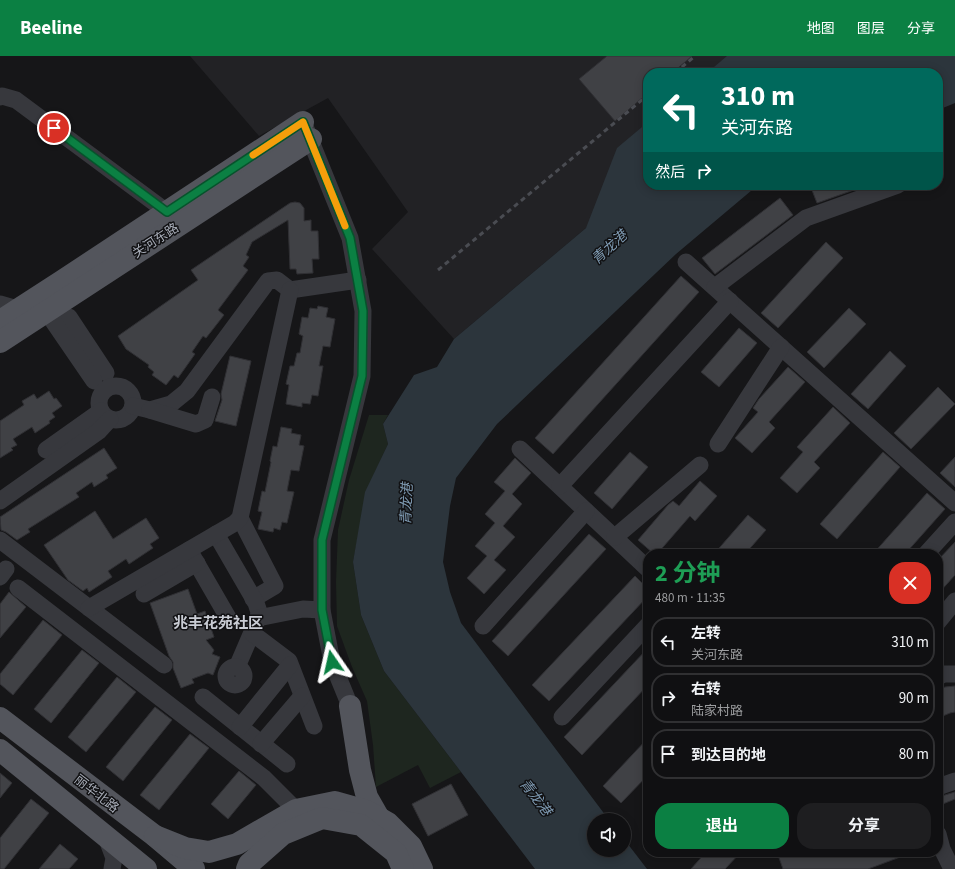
<!DOCTYPE html>
<html lang="zh">
<meta charset="utf-8">
<style>
body{margin:0;font-family:"Source Sans 3","Noto Sans SC",sans-serif;background:#1e1e20;color:#f1f3f6;height:100vh;display:flex;flex-direction:column;font-size:15px;white-space:nowrap}
*{box-sizing:border-box;margin:0}
p{font-size:13px;color:#9c9d9f}
.icon{flex:none;width:22px;height:22px;fill:none;stroke:currentColor;stroke-width:2;stroke-linecap:round;stroke-linejoin:round}
.map{position:relative;flex:1;overflow:hidden}
.side{position:absolute;left:643px;top:493px;width:300px;height:308px;display:flex;flex-direction:column;background:#101012;border-radius:16px;box-shadow:0 2px 10px #0003,0 0 0 1px #303032}
.side>*{flex:none}
.top-card{position:absolute;left:643px;top:12px;width:300px;height:122px;border-radius:16px;box-shadow:0 2px 10px #0003,0 0 0 1px #303032;background:#00695c;color:#fff;overflow:hidden}
.controls{position:absolute;left:587px;top:757px;display:grid;gap:8px}
.controls a{display:grid;place-items:center;width:44px;height:44px;border-radius:50%;background:#101012;box-shadow:0 2px 10px #0003,0 0 0 1px #303032;font-size:20px}
.pin{position:absolute;display:grid;place-items:center;width:34px;height:34px;color:#fff;margin:-17px;border:2px solid #fff;border-radius:50%;box-shadow:0 1px 4px #0007}
.me{position:absolute;width:44px;margin:-22px;rotate:349deg;stroke-linejoin:round;filter:drop-shadow(0 0 3px #0008)}
.turn{display:flex;align-items:center;gap:14px;height:84px;padding:0 12px;font-size:18px}
.turn .icon{width:52px;height:52px;stroke-width:2.5}
.turn b{display:block;font-size:28px;line-height:34px}
.then{display:flex;align-items:center;height:38px;padding:0 12px;background:#0003;gap:8px;font-size:15px}
.round{display:grid;place-items:center;flex:none;width:42px;height:42px;border-radius:16px;background:#1e1e20}
.overview{display:flex;align-items:center;justify-content:space-between;height:68px;padding:0 12px}
h1{font-size:24px;font-weight:700;line-height:30px;color:#1e9e55}
.primary-button{display:flex;gap:8px;margin-top:auto;padding:8px 12px}
.primary-button a{flex:1;height:46px;border-radius:16px;background:#0b8043;color:#fff;font-size:16px;font-weight:700;line-height:46px;text-align:center}
.primary-button a+a{background:#1e1e20;color:#f1f3f6}
ul{padding:0;list-style:none}
li{display:flex;align-items:center;gap:12px;height:50px;margin:0 8px 6px;padding:0 4px;border:2px solid #303032;border-radius:16px}
li div{flex:1}
li b{display:block;font-size:15px}
li em{font-style:normal}
header{display:flex;align-items:center;gap:24px;box-sizing:border-box;height:56px;padding:0 20px;background:#0b8043;color:#fff}
header strong{font-size:19px}
nav{display:flex;gap:22px;margin-inline-start:auto;font-size:14px}
.map>svg:first-child{display:block}
.built{fill:#222225}
.green{fill:#1e261f}
.water{fill:#2c353c}
.building{fill:#404145;stroke:#303034}
.lines{fill:none;stroke-linecap:round;stroke-linejoin:round}
.minor{stroke:#37383d;stroke-width:17}
.major{stroke:#53555c;stroke-width:22}
.rail{stroke:#4a4c52;stroke-width:3;stroke-dasharray:5 4;stroke-linecap:butt}
.route-casing{stroke:#07532c;stroke-width:10}
.route{stroke:#0b8043;stroke-width:7}
.slow{stroke:#f59e0b;stroke-width:7}
.labels{text-anchor:middle;stroke-width:3;stroke-linejoin:round;paint-order:stroke}
.street-label{font-size:13px;fill:#a8adb8;stroke:#111113}
.water-label{font-size:14px;font-style:italic;fill:#7f9bb3;stroke:#111113}
.quarter-label{font-size:15px;font-weight:bold;fill:#c9ccd4;stroke:#111113}
</style>
<header>
<strong>Beeline</strong>
<nav><a>地图</a><a>图层</a><a>分享</a></nav>
</header>
<div class="map">
<svg width="955" height="813" viewBox="0 0 955 813">
<rect width="100%" height="100%" fill="#161618"/>
<path class="built" d="M190,0H883L854,17H648V129L586,172L454,283L372,193L408,156L328,42L259,80Z"/>
<path class="green" d="M369,359H388L383,368L388,388L367,433L353,506L361,559L384,615L461,716L430,732L418,709L376,731L373,689L367,645L352,611L337,570L336,526L338,474L349,424Z"/>
<g class="water">
<path d="M727,0H955V47L938,54V17H707Z"/>
<path d="M648,66V129H758L676,198L497,368L456,422L450,450L443,506L450,536L461,567L609,764H594V794H624V783L647,813H535L384,615L361,559L353,506L365,436L388,388L383,368L414,319L437,311L454,283L586,172L617,92Z"/>
</g>
<g class="building">
<path d="M607,0H692L672,17H648V37L615,65L579,23Z"/>
<path d="M810,129H868L817,147Z"/>
<path d="M780,142L793,159L715,218L702,202Z"/>
<path d="M295,146L300,147L304,152V165L311,164V175H318L319,203H312L313,217L297,218L296,213H290L288,164L252,186L246,199L249,201L243,210L248,214L218,254L224,259L206,282L203,280L192,296L195,298L178,322L174,319L166,329L152,319L154,316L148,311L149,309L126,293L118,280L198,224L191,214L290,147Z"/>
<path d="M826,186L843,202L778,272L761,257Z"/>
<path d="M681,220L699,236L553,398L535,382Z"/>
<path d="M318,250L328,252L326,261L335,263L330,291L323,290L319,310H323L318,340L312,339L310,348L302,347V351L286,348L289,329L286,328L290,310H294L297,297H300L303,280L299,278L302,261L308,262L310,252L317,253Z"/>
<path d="M849,252L866,268L824,312L807,296Z"/>
<path d="M739,272L757,287L719,331L701,316Z"/>
<path d="M890,295L906,310L868,353L851,338Z"/>
<path d="M230,300L251,305L236,370L215,365L222,344L221,338Z"/>
<path d="M788,311L805,326L769,366L775,372L752,397L735,382L758,356L753,352L759,343Z"/>
<path d="M938,331L955,348L911,393L894,377Z"/>
<path d="M49,335L54,343L56,342L62,350L52,357L55,361L49,365L50,367L35,377L32,371L13,383L17,389L11,392L13,394L0,402V365L24,349L22,345L34,338L37,343Z"/>
<path d="M833,351L850,367L814,406L820,412L797,437L780,422L803,396L797,391Z"/>
<path d="M281,371L292,373L291,377L301,379L299,389L304,390L299,415L291,414L287,435L294,436L287,467L282,466L280,474L274,472L273,476L258,473L262,456L258,455L262,435L265,436L271,406L270,405L273,390L277,391Z"/>
<path d="M104,392L117,412L106,419L108,422L94,431L92,426L76,437L79,441L28,473L30,476L17,484L6,476L1,474L0,461Z"/>
<path d="M630,396L648,411L612,453L594,437Z"/>
<path d="M883,396L900,411L837,483L820,468Z"/>
<path d="M955,401V431L940,417Z"/>
<path d="M515,402L531,417L512,438L522,448L503,470L515,481L494,504L506,514L484,538L467,522L487,500L475,490L495,467L485,458L505,435L494,426Z"/>
<path d="M700,425L717,440L695,465L690,460L657,498H654L638,484L668,449L673,445L679,450Z"/>
<path d="M927,437L945,453L905,498H873Z"/>
<path d="M95,455L113,483L146,462L159,482L150,488L153,492L129,508L126,503L108,515L112,521L89,536L87,532L83,535L68,524L44,489Z"/>
<path d="M748,459L766,474L745,498H714Z"/>
<path d="M589,478L606,493L508,600L492,585Z"/>
<path d="M955,486V519L938,538V504Z"/>
<path d="M635,520L648,533V540L549,645L532,629Z"/>
<path d="M188,533L197,558L205,555L214,581L206,584L214,594L212,598L220,601L213,619L208,617L192,623L194,627L181,632L173,612V606L169,600L150,547Z"/>
<path d="M9,536L26,551L0,582V548Z"/>
<path d="M43,564L62,579L13,639L0,628V618Z"/>
<path d="M648,592V629L582,699L564,681Z"/>
<path d="M82,594L99,607L51,667L34,653Z"/>
<path d="M117,621L136,636L86,696L68,681Z"/>
<path d="M955,630V656L950,657L938,662V634L945,631Z"/>
<path d="M155,651L172,664L123,725L106,711Z"/>
<path d="M190,678L209,692L159,754L140,739Z"/>
<path d="M648,682V719L621,747L603,730Z"/>
<path d="M239,715L256,729L228,763L211,748Z"/>
<path d="M0,717L12,727L0,742Z"/>
<path d="M451,728L468,759L428,780L412,748Z"/>
<path d="M955,736V743L938,750V741Z"/>
<path d="M31,743L49,757L4,813H0V782Z"/>
<path d="M60,788L78,803L69,813H39Z"/>
<path d="M706,796H741L725,813H691Z"/>
<path d="M786,796H911V797L868,813H783L778,799Z"/>
</g>
<g class="lines">
<g class="minor">
<path d="M0,41L2,40L16,44L167,156"/>
<path d="M306,73L350,182L363,255L362,320L322,484V554L332,606L350,650"/>
<path d="M686,206L955,447"/>
<path d="M715,231L806,162L898,129"/>
<path d="M0,248L17,253L46,255L69,261L106,317"/>
<path d="M46,255L94,325"/>
<circle cx="116" cy="347" r="17"/>
<path d="M133,350L150,354L171,348L187,335L268,225L277,224L290,234L358,224"/>
<path d="M150,354L196,368L205,364L212,341"/>
<path d="M718,388L781,291"/>
<path d="M520,393L648,513"/>
<path d="M46,394L101,355"/>
<path d="M560,430L730,245"/>
<path d="M0,445L99,375L110,363"/>
<path d="M240,462L275,530L253,543"/>
<path d="M216,478L256,547L259,556L258,562L237,611"/>
<path d="M615,481L700,409"/>
<path d="M0,484L164,609"/>
<path d="M189,494L230,565"/>
<path d="M926,498L955,466"/>
<path d="M0,521L6,513"/>
<path d="M18,532L264,722L296,754"/>
<path d="M144,538L197,507"/>
<path d="M89,552L235,467L240,462L290,234"/>
<path d="M258,562L303,553L322,554"/>
<path d="M938,566L955,545"/>
<path d="M483,570L586,455"/>
<path d="M252,577L289,605L314,670"/>
<circle cx="235" cy="620" r="9"/>
<path d="M938,621L944,618H955"/>
<path d="M203,641L287,708"/>
<path d="M562,661L648,569"/>
<path d="M240,671L290,609"/>
<path d="M261,688L302,640"/>
<path d="M938,731L955,725"/>
<path d="M938,778L942,793L952,813"/>
<path d="M106,781L114,802L112,813"/>
</g>
<g class="major">
<path d="M0,265L62,225L303,66"/>
<path d="M0,286L311,83"/>
<path d="M350,650L360,714L367,741L379,762"/>
<path d="M0,662L155,780L194,813"/>
<path d="M0,694L146,813"/>
<path d="M155,780L185,792L209,796L237,788L296,754L335,746L367,755L388,767L411,790L422,813"/>
<path d="M247,813L249,808L283,778L322,762L361,769L396,797L403,813"/>
</g>
<g class="rail">
<path d="M675,17L695,0"/>
<path d="M438,214L648,39"/>
</g>
</g>
<g class="lines">
<g class="route-casing">
<path id="route" d="M54,72L167,156L303,66L350,182L363,255L362,320L322,484V554L332,606"/>
</g>
<use href="#route" class="route"/>
<path class="slow" d="M253,99L303,66L345,170"/>
</g>
<g class="labels">
<g class="street-label">
<text transform="translate(155 184) rotate(-33)" y="5">关河东路</text>
<text transform="translate(97 737) rotate(38)" y="5">丽华北路</text>
</g>
<g class="water-label">
<text transform="translate(609 191) rotate(-42)" y="5">青龙港</text>
<text transform="translate(406 448) rotate(-87)" y="5">青龙港</text>
<text transform="translate(536 741) rotate(52)" y="5">青龙港</text>
</g>
<g class="quarter-label">
<text x="218" y="572">兆丰花苑社区</text>
</g>
</g>
</svg>
<div class="controls">
<a><svg class="icon" aria-label="sound" viewBox="0 0 24 24"><path d="M4 9h4l5-4v14l-5-4H4zM17 9q2 3 0 6"/></svg></a>
</div>
<div class="pin" style="left:54px;top:72px;background:#d93025"><svg class="icon" aria-label="arrive" viewBox="0 0 24 24"><path d="M6 21V4h12l-3 4 3 4H6"/></svg></div>
<svg class="me" style="left:332px;top:606px" viewBox="-20 -20 40 40"><path d="M0-17L14 15 0 8-14 15z" fill="#0b8043" stroke="#fff" stroke-width="4"/></svg>
<div class="top-card">
<div class="turn"><svg class="icon" aria-label="left" viewBox="0 0 24 24"><path d="M17 20v-9H6M10 6l-5 5 5 5"/></svg><div><b>310 m</b>关河东路</div></div>
<div class="then">然后<svg class="icon" aria-label="right" viewBox="0 0 24 24"><path d="M7 20v-9h11M14 6l5 5-5 5"/></svg></div>
</div>
<section class="side">
<div class="overview"><div><h1>2 分钟</h1><p>480 m · 11:35</p></div><a class="round" style="background:#d93025;color:#fff"><svg class="icon" aria-label="close" viewBox="0 0 24 24"><path d="M6 6l12 12M18 6L6 18"/></svg></a></div>
<ul>
<li><svg class="icon" aria-label="left" viewBox="0 0 24 24"><path d="M17 20v-9H6M10 6l-5 5 5 5"/></svg><div><b>左转</b><p>关河东路</p></div><em>310 m</em></li>
<li><svg class="icon" aria-label="right" viewBox="0 0 24 24"><path d="M7 20v-9h11M14 6l5 5-5 5"/></svg><div><b>右转</b><p>陆家村路</p></div><em>90 m</em></li>
<li><svg class="icon" aria-label="arrive" viewBox="0 0 24 24"><path d="M6 21V4h12l-3 4 3 4H6"/></svg><div><b>到达目的地</b></div><em>80 m</em></li>
</ul>
<div class="primary-button"><a>退出</a><a>分享</a></div>
</section>
</div>
